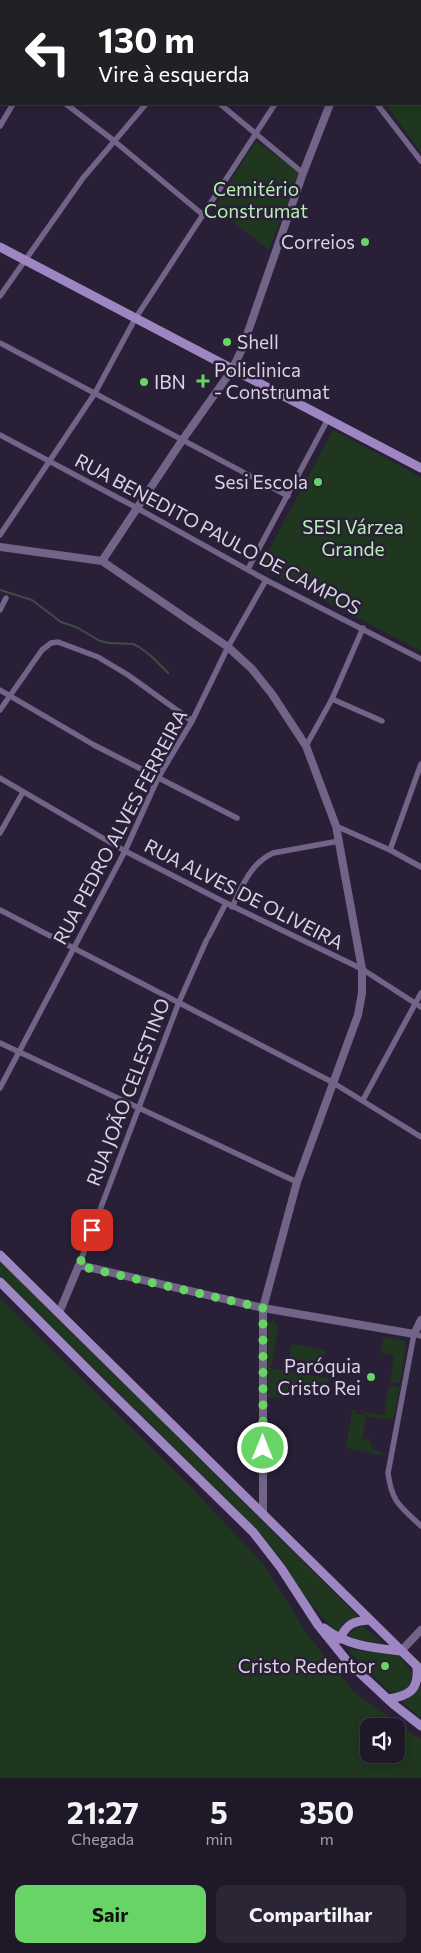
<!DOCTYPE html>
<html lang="pt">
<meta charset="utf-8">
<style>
body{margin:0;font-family:Commissioner,sans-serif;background:#2c2535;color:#f1f3f6;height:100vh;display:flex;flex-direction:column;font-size:19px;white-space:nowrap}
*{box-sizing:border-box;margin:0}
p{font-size:16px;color:#a1a0a8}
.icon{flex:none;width:28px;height:28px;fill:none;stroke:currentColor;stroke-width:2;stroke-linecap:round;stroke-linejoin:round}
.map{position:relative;height:1778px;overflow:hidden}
.drawer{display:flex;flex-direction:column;background:#1f1829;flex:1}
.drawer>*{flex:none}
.guide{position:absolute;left:0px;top:0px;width:421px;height:105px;box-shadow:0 2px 8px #0003,0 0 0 1px #3c3746;background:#202124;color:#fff;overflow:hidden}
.fabs{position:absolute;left:360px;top:1718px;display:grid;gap:10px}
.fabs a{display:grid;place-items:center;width:45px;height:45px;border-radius:10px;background:#1f1829;box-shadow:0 2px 8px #0003,0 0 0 1px #3c3746;font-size:25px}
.pin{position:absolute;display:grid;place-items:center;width:42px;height:42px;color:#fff;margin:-21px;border-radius:10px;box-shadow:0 2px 8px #0006}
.me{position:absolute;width:55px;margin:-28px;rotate:0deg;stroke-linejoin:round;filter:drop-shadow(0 0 4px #0008)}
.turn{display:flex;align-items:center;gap:18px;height:105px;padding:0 15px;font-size:22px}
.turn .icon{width:65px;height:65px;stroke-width:2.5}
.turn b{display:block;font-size:35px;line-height:42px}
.eta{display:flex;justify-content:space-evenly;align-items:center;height:85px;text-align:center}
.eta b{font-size:30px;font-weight:700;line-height:35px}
.primary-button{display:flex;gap:10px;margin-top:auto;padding:10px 15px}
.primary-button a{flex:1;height:58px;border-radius:10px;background:#68d465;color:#111;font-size:20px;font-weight:700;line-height:58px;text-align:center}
.primary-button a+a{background:#2c2535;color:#f1f3f6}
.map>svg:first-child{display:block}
.green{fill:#1f371e;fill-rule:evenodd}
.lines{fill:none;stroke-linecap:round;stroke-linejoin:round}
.stream{stroke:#414d44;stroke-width:2}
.minor{stroke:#726389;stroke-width:5.5}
.tertiary{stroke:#726389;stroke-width:8}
.secondary{stroke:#9e86c2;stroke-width:9}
.route{stroke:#68d465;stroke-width:9;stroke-dasharray:0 16.2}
.poi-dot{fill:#68d465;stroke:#292037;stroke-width:2}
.labels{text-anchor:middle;stroke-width:5;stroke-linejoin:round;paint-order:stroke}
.park-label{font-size:19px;fill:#b6f1b2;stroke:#292037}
.poi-label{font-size:19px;fill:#d9d3e3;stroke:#292037;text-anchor:end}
.street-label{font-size:19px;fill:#d9d3e3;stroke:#292037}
</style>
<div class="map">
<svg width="421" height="1778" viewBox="0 0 421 1778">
<rect width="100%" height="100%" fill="#292037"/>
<g class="green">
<path d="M420,103L421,104V152L385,104Z"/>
<path d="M256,141L299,171L269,250L214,207Z"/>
<path d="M333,430L421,477V651L260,567Z"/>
<path d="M0,1261L358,1616L343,1623L338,1633L334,1630L302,1593L284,1563L257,1530L0,1276Z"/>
<path d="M0,1298L193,1489L264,1565L308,1635L353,1691L407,1730L421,1739V1778H0ZM369,1726H396V1754H369Z"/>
<path d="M272,1318H274L273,1324L278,1325V1328L271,1368L330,1379L329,1382L288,1384V1397L268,1398V1322L272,1321Z"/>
<path d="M383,1337L405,1341L406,1343L400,1383L390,1382L394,1355L381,1353Z"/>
<path d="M291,1344L325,1350L323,1364L289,1358Z"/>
<path d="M389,1386L400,1387L393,1420L369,1417L360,1412V1411L384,1415Z"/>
<path d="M352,1410H356V1414H361L366,1419L362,1440L365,1441L364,1438L369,1439L373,1450L379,1451L386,1456L346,1448Z"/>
<path d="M361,1627L365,1628L382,1643L347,1638L354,1629Z"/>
<path d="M347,1649L381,1653L397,1652L412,1673C413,1686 402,1695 390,1692Z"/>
<path d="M421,1685V1718L402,1702L409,1698Z"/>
</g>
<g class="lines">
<path class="stream" d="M0,590L32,600L61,622L76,627L100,641L109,643L133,644L139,647L150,655L168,673"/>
<g class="minor">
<path d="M99,0L100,1"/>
<path d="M270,0L271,1"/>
<path d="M235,1L236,0"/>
<path d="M0,52L1,53"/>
<path d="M420,100L421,101"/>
<path d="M66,104L113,140L202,214"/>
<path d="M220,104L303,173"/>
<path d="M377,104L421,161"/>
<path d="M0,126L13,104"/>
<path d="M0,296L83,178L146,104"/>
<path d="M0,343L288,496"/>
<path d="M0,435L137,508L266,580L421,659"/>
<path d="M0,535L95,393L135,319L275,104"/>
<path d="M248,569L328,419"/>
<path d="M0,610L6,598"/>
<path d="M0,690L94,745L237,818"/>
<path d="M332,699L382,721"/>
<path d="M0,710L42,650L51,643L58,642L98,657L128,675L192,721"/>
<path d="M306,746L332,699L363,628"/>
<path d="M0,778L125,851L226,903L362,969L421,1007"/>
<path d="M336,826L390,850L421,867"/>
<path d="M0,833L23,792"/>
<path d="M390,850L421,764"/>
<path d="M232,907C243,885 250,864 273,853L339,841"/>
<path d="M0,910L332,1082L421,1137"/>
<path d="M209,936L226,903"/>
<path d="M0,1043L297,1182"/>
<path d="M0,1088L125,851L158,778L192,721L228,647L266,580"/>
<path d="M363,1100L421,993"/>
<path d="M79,1265L179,1002L207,939"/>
<path d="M421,1336L414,1334L388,1473C392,1503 400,1506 421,1526"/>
</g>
<g class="tertiary">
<path d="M387,1L388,0"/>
<path d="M0,547L102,561L228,647L252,669L272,694L306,746L336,826L362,969V993L358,1015L297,1182L263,1308V1514"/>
<path d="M102,561L183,439L232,370L242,349L303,173L330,104"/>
<path d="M59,1313L79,1265L263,1308L414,1334L421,1320"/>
<path d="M401,1651L421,1630"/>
</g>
<g class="secondary">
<path d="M0,247L421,468"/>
<path d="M0,1255L421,1670"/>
<path d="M0,1282L100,1382L253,1532L281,1568L318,1625L347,1661L393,1704L421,1726"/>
<path d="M324,1628C347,1646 373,1648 401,1651"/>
<path d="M340,1639C346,1624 354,1621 369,1620"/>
<path d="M388,1699C409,1696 419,1690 417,1667"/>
</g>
</g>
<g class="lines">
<path class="route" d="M92,1230L79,1266L263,1308V1448"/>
</g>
<g class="poi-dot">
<circle cx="365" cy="242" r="5"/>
<circle cx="227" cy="342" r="5"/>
<path d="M200.5 373.5h5v5h5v5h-5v5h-5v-5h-5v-5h5z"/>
<circle cx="144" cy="382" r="5"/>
<circle cx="318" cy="482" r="5"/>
<circle cx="371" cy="1377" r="5"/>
<circle cx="385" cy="1666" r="5"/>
</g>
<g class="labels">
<g class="park-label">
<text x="256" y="196">Cemitério<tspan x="256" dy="22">Construmat</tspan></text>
<text x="353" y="534">SESI Várzea<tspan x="353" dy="22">Grande</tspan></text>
</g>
<g class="poi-label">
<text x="355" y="249">Correios</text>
<text x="237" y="349" text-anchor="start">Shell</text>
<text x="214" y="377" text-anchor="start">Policlinica<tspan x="214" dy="22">- Construmat</tspan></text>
<text x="154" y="389" text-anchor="start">IBN</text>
<text x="308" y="489">Sesi Escola</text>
<text x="361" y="1373">Paróquia<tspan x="361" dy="22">Cristo Rei</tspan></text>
<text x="375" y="1673">Cristo Redentor</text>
</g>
<g class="street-label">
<text transform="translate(218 534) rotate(28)" y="7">RUA BENEDITO PAULO DE CAMPOS</text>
<text transform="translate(120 827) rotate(-62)" y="7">RUA PEDRO ALVES FERREIRA</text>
<text transform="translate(244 894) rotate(27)" y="7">RUA ALVES DE OLIVEIRA</text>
<text transform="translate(128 1092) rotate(-69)" y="7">RUA JOÃO CELESTINO</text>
</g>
</g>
</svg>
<div class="fabs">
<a><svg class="icon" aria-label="sound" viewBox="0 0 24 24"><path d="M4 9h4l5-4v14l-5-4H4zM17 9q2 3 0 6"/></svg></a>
</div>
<div class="pin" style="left:92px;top:1230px;background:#d93025"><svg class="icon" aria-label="arrive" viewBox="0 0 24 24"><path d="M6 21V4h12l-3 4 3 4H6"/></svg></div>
<svg class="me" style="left:263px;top:1448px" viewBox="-20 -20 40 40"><circle r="17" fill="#68d465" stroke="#fff" stroke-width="3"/><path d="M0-11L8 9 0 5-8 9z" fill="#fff"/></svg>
<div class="guide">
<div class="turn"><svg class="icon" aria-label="left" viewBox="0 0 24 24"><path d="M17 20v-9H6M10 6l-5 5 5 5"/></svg><div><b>130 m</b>Vire à esquerda</div></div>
</div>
</div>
<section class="drawer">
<div class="eta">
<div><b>21:27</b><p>Chegada</p></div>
<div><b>5</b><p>min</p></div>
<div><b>350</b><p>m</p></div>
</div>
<div class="primary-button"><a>Sair</a><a>Compartilhar</a></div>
</section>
